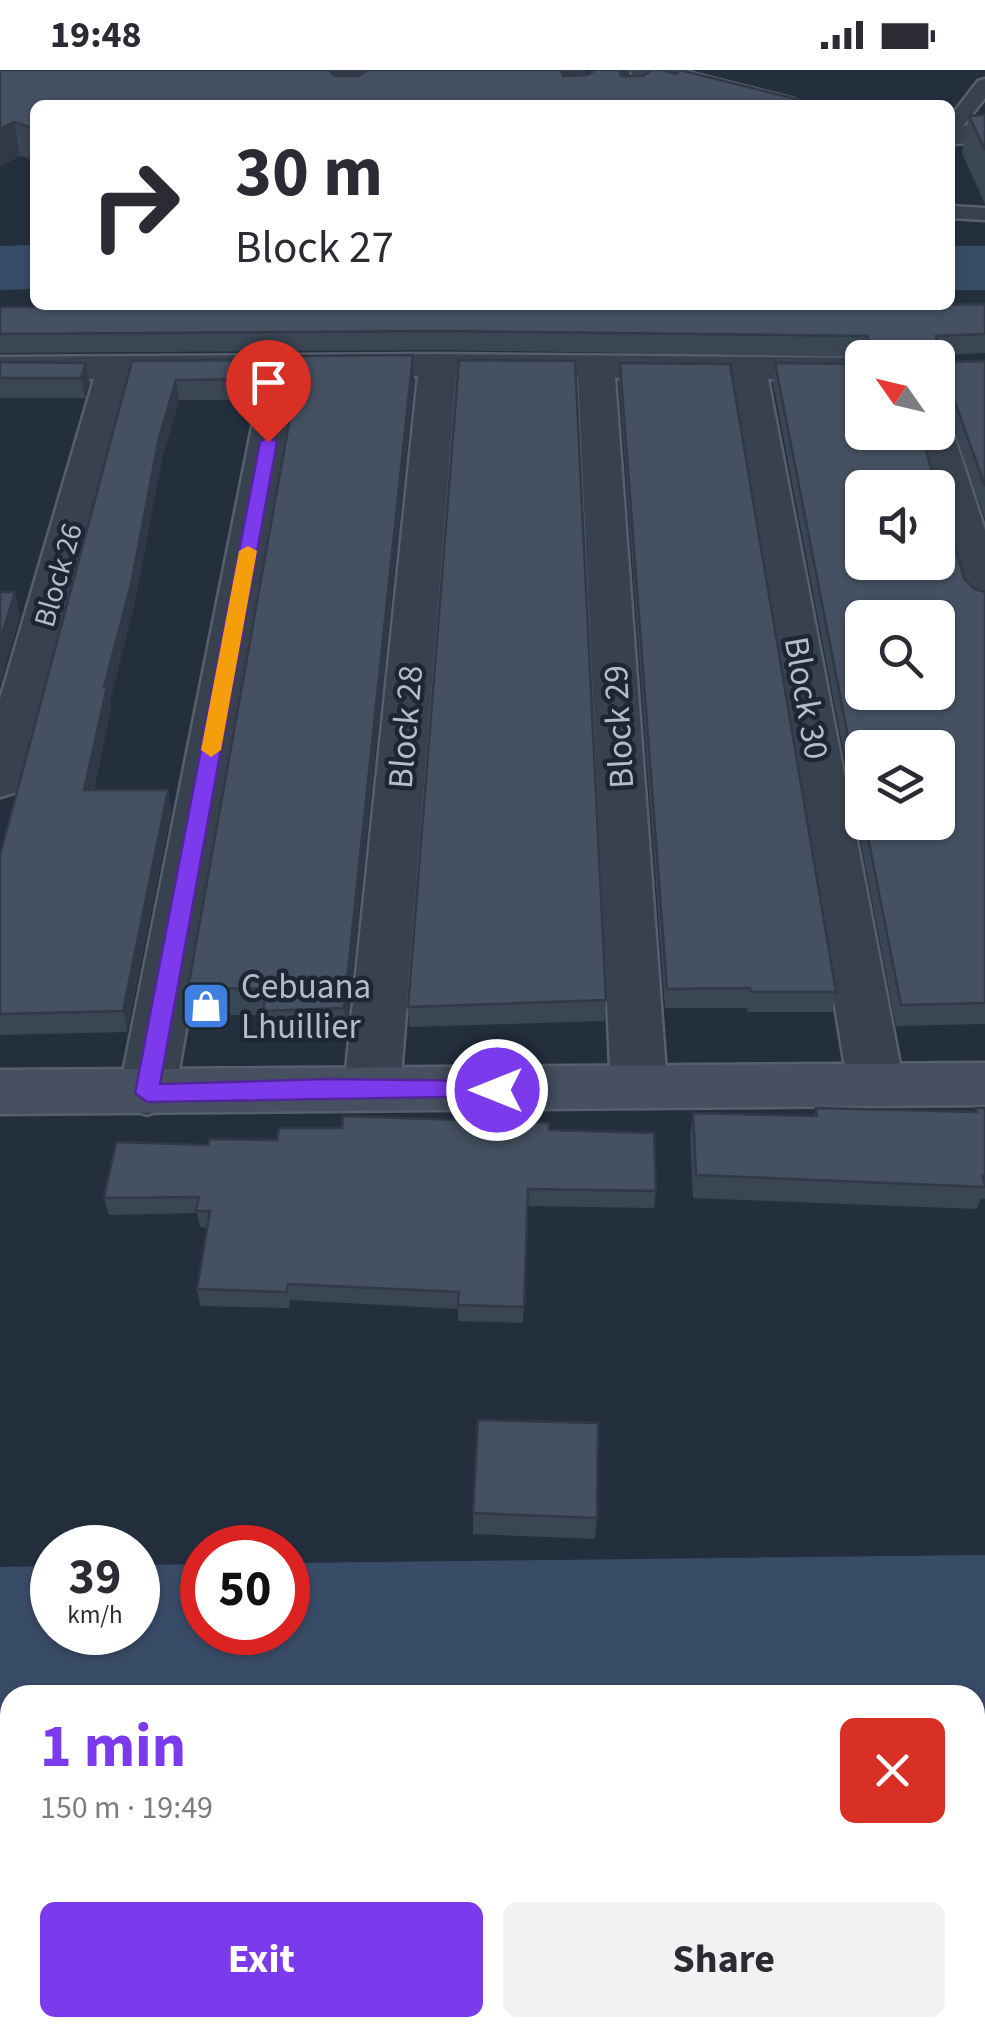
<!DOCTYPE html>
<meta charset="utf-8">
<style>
body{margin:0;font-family:"Source Sans 3",sans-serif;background:#f2f2f3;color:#2b2b33;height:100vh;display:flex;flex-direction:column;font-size:38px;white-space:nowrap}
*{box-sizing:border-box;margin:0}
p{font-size:32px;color:#7c7c81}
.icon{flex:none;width:55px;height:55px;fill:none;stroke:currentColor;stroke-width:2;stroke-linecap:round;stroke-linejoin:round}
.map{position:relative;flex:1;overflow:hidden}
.drawer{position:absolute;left:0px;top:1615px;width:985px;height:352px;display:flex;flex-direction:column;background:#fff;border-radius:30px 30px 0 0;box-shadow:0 2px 8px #0004}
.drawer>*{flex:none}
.banner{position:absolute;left:30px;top:30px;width:925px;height:210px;border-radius:15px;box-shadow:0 2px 8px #0004;background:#fff;color:#2b2b33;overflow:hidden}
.needle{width:65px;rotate:304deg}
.tools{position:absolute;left:845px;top:270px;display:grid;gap:20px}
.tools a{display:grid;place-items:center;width:110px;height:110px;border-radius:15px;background:#fff;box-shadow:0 2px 8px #0004;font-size:50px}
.speed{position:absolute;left:30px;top:1455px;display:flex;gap:20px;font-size:50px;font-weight:700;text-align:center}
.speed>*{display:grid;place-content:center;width:130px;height:130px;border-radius:50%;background:#fff;box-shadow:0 2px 8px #0004;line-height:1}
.speed small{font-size:25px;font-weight:400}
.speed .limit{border:15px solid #d22;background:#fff;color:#111}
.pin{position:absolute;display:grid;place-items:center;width:85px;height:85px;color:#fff;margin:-102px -42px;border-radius:50% 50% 50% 0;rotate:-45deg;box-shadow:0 0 10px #0007}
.pin .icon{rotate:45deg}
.me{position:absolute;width:110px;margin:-55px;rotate:270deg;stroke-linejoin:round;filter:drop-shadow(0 0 8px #0008)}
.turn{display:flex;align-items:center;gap:35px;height:210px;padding:0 40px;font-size:45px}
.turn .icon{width:130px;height:130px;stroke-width:2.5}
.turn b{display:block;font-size:70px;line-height:85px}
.round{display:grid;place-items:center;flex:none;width:105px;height:105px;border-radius:15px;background:#f2f2f3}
.overview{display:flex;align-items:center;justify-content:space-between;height:170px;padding:0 40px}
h1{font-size:60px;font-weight:700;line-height:75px;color:#7c3aed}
.primary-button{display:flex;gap:20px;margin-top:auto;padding:20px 40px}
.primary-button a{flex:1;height:115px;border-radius:15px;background:#7c3aed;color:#fff;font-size:40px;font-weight:700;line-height:115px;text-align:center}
.primary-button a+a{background:#f2f2f3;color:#2b2b33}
.status{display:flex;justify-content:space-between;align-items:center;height:70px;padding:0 50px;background:#fff;direction:ltr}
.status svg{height:28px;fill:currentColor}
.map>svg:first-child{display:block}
.water{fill:#394c67;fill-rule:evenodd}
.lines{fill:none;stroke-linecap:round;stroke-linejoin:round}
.river{fill:#394c67;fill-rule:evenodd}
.lane-casing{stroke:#565f6c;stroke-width:5}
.street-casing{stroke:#565f6c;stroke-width:5}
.secondary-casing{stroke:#565f6c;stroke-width:5}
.lane{fill:#38414e;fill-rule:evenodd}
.street{fill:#38414e;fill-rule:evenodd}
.secondary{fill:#465061;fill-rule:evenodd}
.wall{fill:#3b4654;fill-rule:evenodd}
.shaded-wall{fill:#303945}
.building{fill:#455162;stroke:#303945;stroke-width:2.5;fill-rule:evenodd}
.route{fill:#7c3aed;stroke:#51269a;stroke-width:2.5}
.slow{fill:#f59e0b}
.labels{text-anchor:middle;stroke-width:9;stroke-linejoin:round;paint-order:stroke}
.far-street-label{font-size:30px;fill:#b4bcc9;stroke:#1d2633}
.street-label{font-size:35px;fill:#b4bcc9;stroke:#1d2633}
.poi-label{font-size:35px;fill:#b4bcc9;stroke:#1d2633;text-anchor:start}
</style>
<div class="status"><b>19:48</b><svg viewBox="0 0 49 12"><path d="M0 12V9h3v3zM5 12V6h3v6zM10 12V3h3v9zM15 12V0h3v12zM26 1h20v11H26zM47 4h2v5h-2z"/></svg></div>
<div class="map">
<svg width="985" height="1967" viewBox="0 0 985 1967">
<rect width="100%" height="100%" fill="#242f3e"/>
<path class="water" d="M985,1485V1967H0V1497L52,1496V1562H138V1495L202,1494V1562H288V1493ZM10,1625H975V1958H10Z"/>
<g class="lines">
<g class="river">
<path d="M35,175V219L0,220V176Z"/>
<rect x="950" y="176" width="35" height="44"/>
</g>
<g class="lane-casing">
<g id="lane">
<path d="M985,9V28L957,64L950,66V47L978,11Z"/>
<path d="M950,136L985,138V150L950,148Z"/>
</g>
</g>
<g class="street-casing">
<g id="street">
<path d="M629,0H680L794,29L798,35H747L634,6Z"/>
<path d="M985,55V73L950,74V56Z"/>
<path d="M438,284L862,288V310L768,309L904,1015L896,1030L876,1036L856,1030L848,1015L731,309L615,308L667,1017L659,1032L639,1038L619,1032L611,1017L578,307L456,306L400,1019L392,1034L372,1040L352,1034L344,1019L418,306L300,307L175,1023L167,1038L147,1045L127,1038L119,1023L262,307L132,308L24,711L17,722L0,727V629L94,309H0V287Z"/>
<path d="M938,351L948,354L953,362L985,460V540L970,536L963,527L938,440V418H931L915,362H938Z"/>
</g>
</g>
<g class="secondary-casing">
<path id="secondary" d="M985,993V1035L0,1044V1000Z"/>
</g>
<use href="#lane" class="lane"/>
<use href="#street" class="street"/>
<use href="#secondary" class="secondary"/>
</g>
<g class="wall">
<path d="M0,0L586,5L595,0H629V6L35,35V90L20,86Z"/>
<path d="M985,45V134L962,83L969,46Z"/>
<path d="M985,234V283L938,285L939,292L985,291V449L951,352L938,348V288L438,280L0,283V237L778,238Z"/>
<path d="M413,285L414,310L346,964L266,967L263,945H192L188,918Z"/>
<path d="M132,291L257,311L254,330H179L162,389L134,535L110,631L111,638L94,720H168L171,742L127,962L0,965V785Z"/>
<path d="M0,292L86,293L89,313L85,328H0Z"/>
<path d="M620,293L836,922L832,942H748L747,938H665L619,312Z"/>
<path d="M775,293L931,399L964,508L974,519L985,522V954L896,956L773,313ZM862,678L938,752H862Z"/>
<path d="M606,930L604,951L409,957L408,937Z"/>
<path d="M816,1038L975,1042L976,1038H985V1129L981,1128L977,1139L693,1128L690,1066L693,1043L814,1046Z"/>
<path d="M549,1060L656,1121L654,1138L528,1136L523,1253L458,1251V1239L290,1230L289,1238L200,1236L197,1219L207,1158L200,1157L197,1143L109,1145L104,1128L208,1075L277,1070Z"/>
<path d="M473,1443L597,1448L595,1469L473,1464Z"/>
</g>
<g class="shaded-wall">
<path d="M333,0H386L332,34L330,1Z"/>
<path d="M561,0H586V13L560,32Z"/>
<path d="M618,0H629L628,24Z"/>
<path d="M14,52L20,86L0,97V59Z"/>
<path d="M413,285L414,310L346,964L344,938Z"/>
<path d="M255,290L257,311L254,330L251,309Z"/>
<path d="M86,293L89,313L85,328L81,308Z"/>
<path d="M176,310L179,330L162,389L134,535L110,631L111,638L89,741L84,720L104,617L159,368Z"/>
<path d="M15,522L20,546L0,616V571Z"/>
<path d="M168,720L171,742L127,962L123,941Z"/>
</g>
<g class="building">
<path d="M0,0H333L330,1L334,6H358L368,0H561L563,6L588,5L595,0H619L621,6H643L652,0H662L676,4L680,0L820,35H35V59L14,52L0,59Z"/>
<path d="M985,45V80L969,46Z"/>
<path d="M985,234V264L936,266L939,292L985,291V416L955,332L940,328L938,339V288H869L868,266L438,261L0,264V237L777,235L778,238Z"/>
<path d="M413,285L344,938L263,941L266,919L188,918L301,286Z"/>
<path d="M255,290L251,309L176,310L159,368L131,514L104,617H107L84,720H168L123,941L0,944V785L132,291Z"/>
<path d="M459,290L575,291L606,930L408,937Z"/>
<path d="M0,292L86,293L81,308H0Z"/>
<path d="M620,293L730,294L836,922H751L750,918L667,919Z"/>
<path d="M775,293L862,294V362H922L931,399L938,402L939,421L964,508L974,519L985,522V933L901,935L865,752H938V678H862V738ZM862,418H938V492H862ZM862,548H938V622H862Z"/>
<path d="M0,522H15L0,571Z"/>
<path d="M816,1038L977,1042L976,1038H985V1106H983L985,1117L696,1105L693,1043L817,1046Z"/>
<path d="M343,1046L549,1053V1060L654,1063L656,1121L528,1119L524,1237L458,1235L459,1222L288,1214L287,1222L197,1219L210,1141H196L199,1127L104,1128L116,1072L208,1075L210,1069L277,1070L279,1058H342Z"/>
<path d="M478,1350L598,1353L597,1448L473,1443Z"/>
</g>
<path class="route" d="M268,367L277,372L160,1014L327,1009L497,1011L508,1020L505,1026L147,1032L135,1023L260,372Z"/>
<path class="slow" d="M248,476L257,481L221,680L211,687L201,680L239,481Z"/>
<defs>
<g id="shop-square" transform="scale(2.5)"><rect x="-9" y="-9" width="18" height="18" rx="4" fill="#3f7fe0" stroke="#1d2633"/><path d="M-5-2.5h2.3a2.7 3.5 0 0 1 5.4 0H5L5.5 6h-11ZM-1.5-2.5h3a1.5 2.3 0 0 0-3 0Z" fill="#fff"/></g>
</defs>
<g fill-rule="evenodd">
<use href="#shop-square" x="206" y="936"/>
</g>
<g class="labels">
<g class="far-street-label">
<text transform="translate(58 505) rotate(-74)" y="10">Block 26</text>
</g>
<g class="street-label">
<text transform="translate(807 628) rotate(80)" y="12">Block 30</text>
<text transform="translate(405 657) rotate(-85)" y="12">Block 28</text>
<text transform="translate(618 657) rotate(-93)" y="12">Block 29</text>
</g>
<g class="poi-label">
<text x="241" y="928">Cebuana<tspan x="241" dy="40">Lhuillier</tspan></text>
</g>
</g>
</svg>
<div class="tools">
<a><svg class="needle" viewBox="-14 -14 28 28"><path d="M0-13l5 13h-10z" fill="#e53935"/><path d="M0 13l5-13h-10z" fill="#7c7c81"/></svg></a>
<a><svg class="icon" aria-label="sound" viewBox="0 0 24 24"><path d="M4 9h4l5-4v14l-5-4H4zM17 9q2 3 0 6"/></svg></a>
<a><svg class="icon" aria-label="search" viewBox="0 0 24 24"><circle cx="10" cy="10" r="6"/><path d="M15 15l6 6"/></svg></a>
<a><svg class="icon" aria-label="layers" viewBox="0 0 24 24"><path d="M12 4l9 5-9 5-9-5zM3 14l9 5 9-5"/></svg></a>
</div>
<div class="speed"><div>39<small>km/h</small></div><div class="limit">50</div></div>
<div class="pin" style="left:268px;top:372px;background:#d93025"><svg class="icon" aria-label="arrive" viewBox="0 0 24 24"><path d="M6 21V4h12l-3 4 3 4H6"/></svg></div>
<svg class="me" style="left:497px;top:1020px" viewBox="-20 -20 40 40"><circle r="17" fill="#7c3aed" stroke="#fff" stroke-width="3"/><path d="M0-11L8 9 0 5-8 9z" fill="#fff"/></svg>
<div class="banner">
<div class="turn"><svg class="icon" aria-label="right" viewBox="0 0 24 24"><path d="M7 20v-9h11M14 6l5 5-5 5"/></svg><div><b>30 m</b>Block 27</div></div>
</div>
<section class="drawer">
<div class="overview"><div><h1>1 min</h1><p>150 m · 19:49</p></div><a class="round" style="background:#d93025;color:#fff"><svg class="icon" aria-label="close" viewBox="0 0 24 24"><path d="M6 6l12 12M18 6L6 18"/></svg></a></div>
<div class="primary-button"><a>Exit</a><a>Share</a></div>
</section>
</div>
